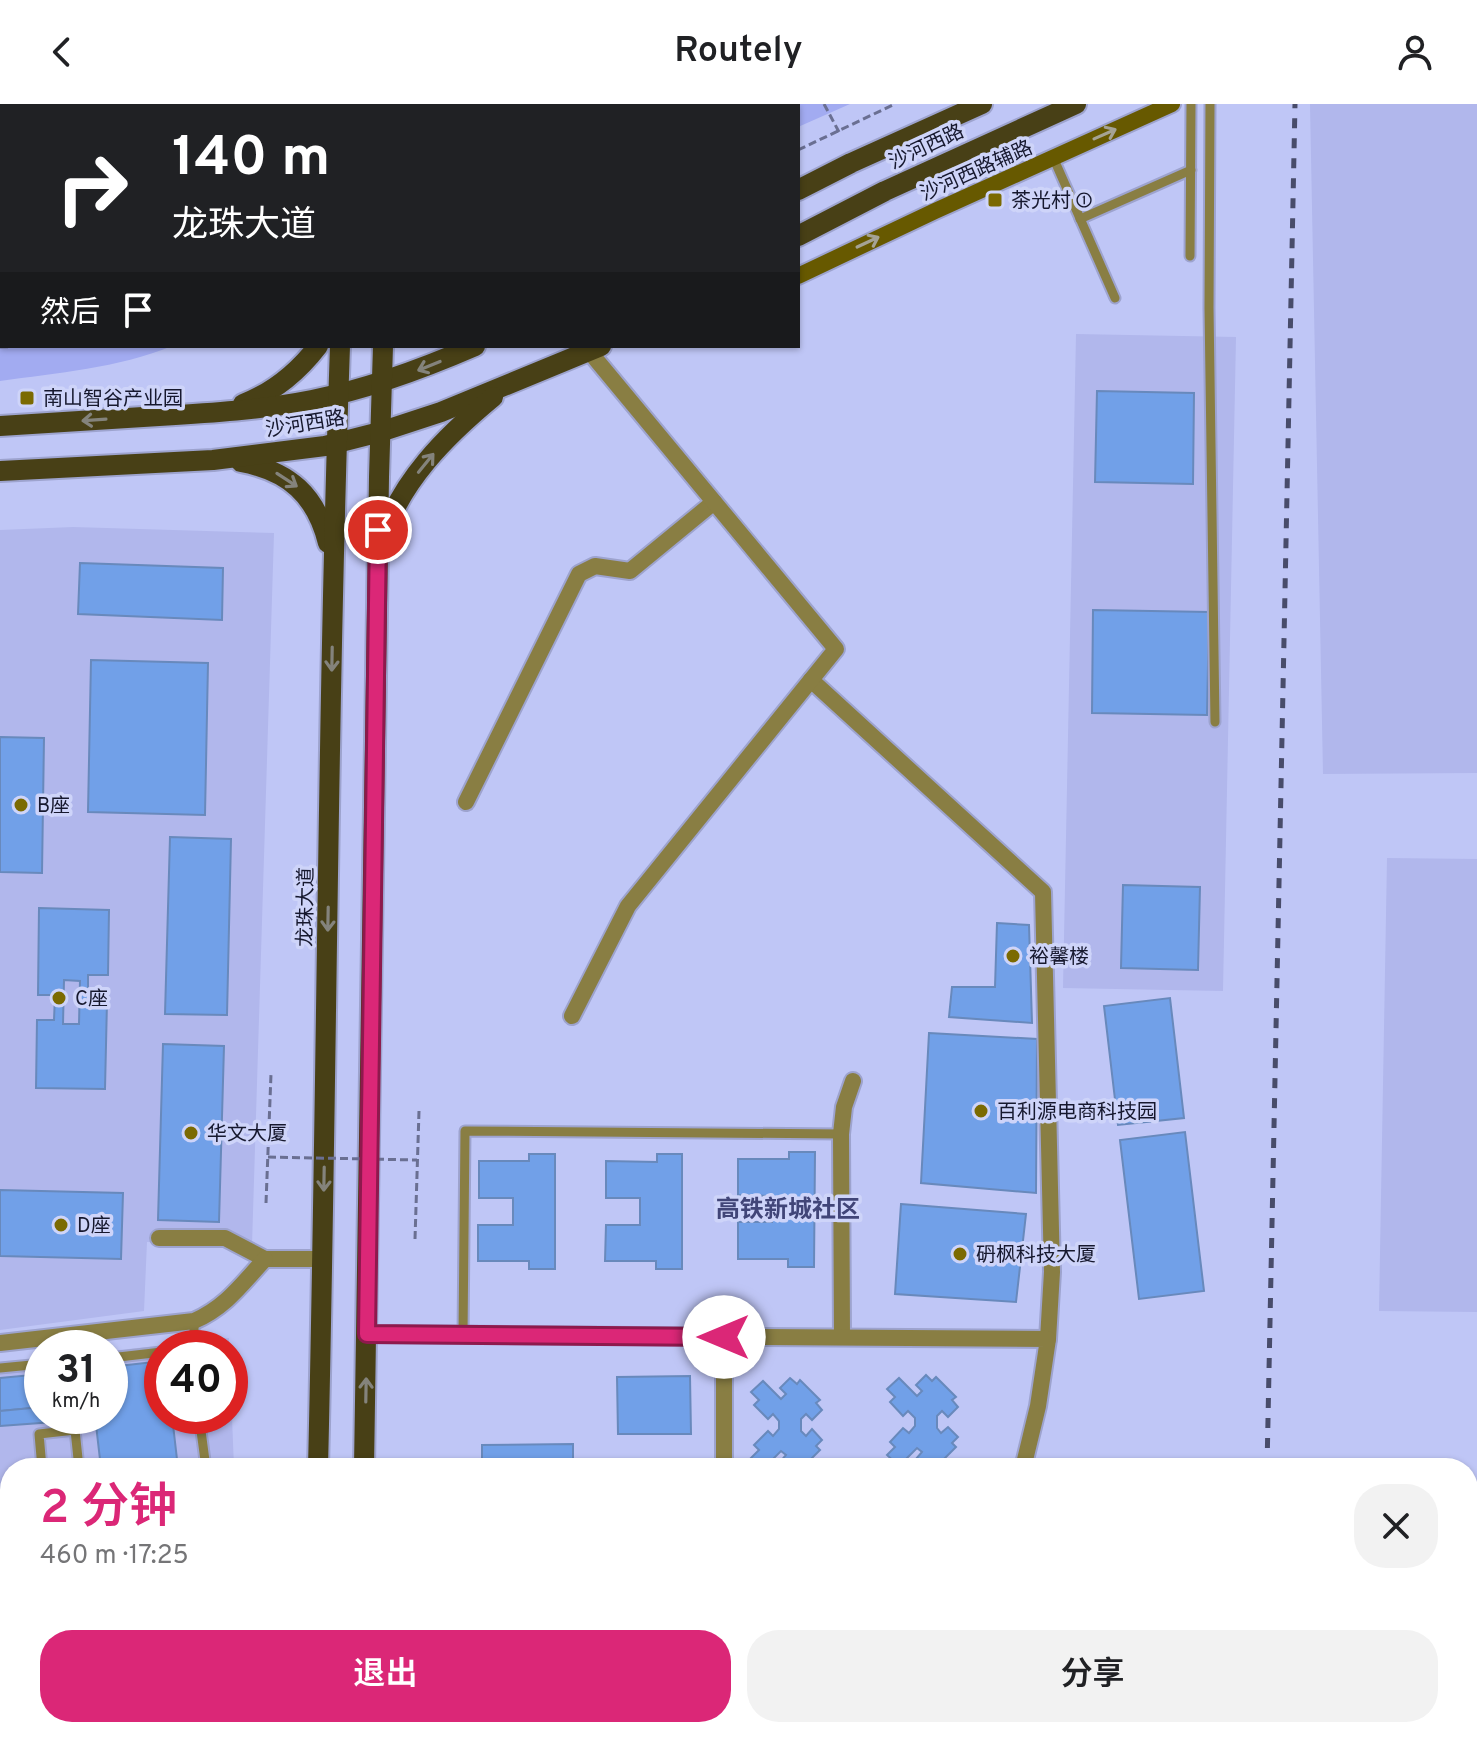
<!DOCTYPE html>
<html lang="zh">
<meta charset="utf-8">
<style>
body{margin:0;font-family:Overpass,"Noto Sans SC",sans-serif;background:#f2f2f2;color:#202124;height:100vh;display:flex;flex-direction:column;font-size:30px;white-space:nowrap}
*{box-sizing:border-box;margin:0}
p{font-size:26px;color:#757577}
.icon{flex:none;width:44px;height:44px;fill:none;stroke:currentColor;stroke-width:2;stroke-linecap:round;stroke-linejoin:round}
.map{position:relative;flex:1;overflow:hidden}
.details{position:absolute;left:0px;top:1354px;width:1478px;height:280px;display:flex;flex-direction:column;background:#fff;border-radius:32px 32px 0 0;box-shadow:0 2px 6px #0004}
.details>*{flex:none}
.guide{position:absolute;left:0px;top:0px;width:800px;height:244px;box-shadow:0 2px 6px #0004;background:#202124;color:#fff;overflow:hidden}
.speed{position:absolute;left:24px;top:1226px;display:flex;gap:16px;font-size:40px;font-weight:700;text-align:center}
.speed>*{display:grid;place-content:center;width:104px;height:104px;border-radius:50%;background:#fff;box-shadow:0 2px 6px #0004;line-height:1}
.speed small{font-size:20px;font-weight:400}
.speed .limit{border:12px solid #d22;background:#fff;color:#111}
.pin{position:absolute;display:grid;place-items:center;width:68px;height:68px;color:#fff;margin:-34px;border:4px solid #fff;border-radius:50%;box-shadow:0 2px 8px #0007}
.me{position:absolute;width:88px;margin:-44px;rotate:270deg;stroke-linejoin:round;filter:drop-shadow(0 0 6px #0008)}
.turn{display:flex;align-items:center;gap:28px;height:168px;padding:0 40px;font-size:36px}
.turn .icon{width:104px;height:104px;stroke-width:2.5}
.turn b{display:block;font-size:56px;line-height:68px}
.then{display:flex;align-items:center;height:76px;padding:0 40px;background:#0003;gap:16px;font-size:30px}
.round{display:grid;place-items:center;flex:none;width:84px;height:84px;border-radius:32px;background:#f2f2f2}
.headline{display:flex;align-items:center;justify-content:space-between;height:136px;padding:0 40px}
h1{font-size:48px;font-weight:600;line-height:60px;color:#db2777}
.cta{display:flex;gap:16px;margin-top:auto;padding:16px 40px}
.cta a{flex:1;height:92px;border-radius:32px;background:#db2777;color:#fff;font-size:32px;font-weight:600;line-height:92px;text-align:center}
.cta a+a{background:#f2f2f2;color:#202124}
header{display:flex;justify-content:space-between;align-items:center;height:104px;padding:0 40px;background:#fff;font-size:36px;font-weight:600}
.map>svg:first-child{display:block}
.built{fill:#b1b7ec}
.green{fill:#a2abf1}
.water{fill:#31b5d5;stroke:#2986a3;stroke-width:2}
.building{fill:#71a0e8;stroke:#6889bc;stroke-width:2;fill-rule:evenodd}
.lines{fill:none;stroke-linecap:round;stroke-linejoin:round}
.service-casing{stroke:#9da3ce;stroke-width:13}
.minor-casing{stroke:#9da3ce;stroke-width:20}
.tertiary-casing{stroke:#9da3ce;stroke-width:20}
.secondary-casing{stroke:#9da3ce;stroke-width:20}
.primary-casing{stroke:#9da3ce;stroke-width:24}
.path{stroke:#6a6f92;stroke-width:3;stroke-dasharray:8 4;stroke-linecap:butt}
.service{stroke:#897e43;stroke-width:9}
.minor{stroke:#897e43;stroke-width:16}
.tertiary{stroke:#897e43;stroke-width:16}
.secondary{stroke:#675900;stroke-width:16}
.primary{stroke:#484016;stroke-width:20}
.rail{stroke:#484c6a;stroke-width:5;stroke-dasharray:10 10;stroke-linecap:butt}
.path-bridge{stroke:#6a6f92;stroke-width:3;stroke-dasharray:8 4;stroke-linecap:butt}
.oneway{stroke:#a5a395}
.oneway2{stroke:#84837c}
.route-casing{stroke:#8e194d;stroke-width:20}
.route{stroke:#db2777;stroke-width:14}
.poi-dot{fill:#7b6a02;stroke:#ced4f9;stroke-width:3}
.labels{text-anchor:middle;stroke-width:7;stroke-linejoin:round;paint-order:stroke}
.street-label{font-size:20px;fill:#16182e;stroke:#ced4f9}
.poi-label{font-size:20px;fill:#16182e;stroke:#ced4f9;text-anchor:start}
.quarter-label{font-size:24px;font-weight:bold;fill:#414578;stroke:#ced4f9}
</style>
<header><svg class="icon" aria-label="back" viewBox="0 0 24 24"><path d="M15 5l-7 7 7 7"/></svg>Routely<svg class="icon" aria-label="person" viewBox="0 0 24 24"><circle cx="12" cy="8" r="4"/><path d="M4 21q1-7 8-7t8 7"/></svg></header>
<div class="map">
<svg width="1477" height="1634" viewBox="0 0 1477 1634">
<rect width="100%" height="100%" fill="#bfc6f6"/>
<g class="built">
<path d="M1310,0H1477V669L1323,670Z"/>
<path d="M1076,230L1236,233L1223,887L1063,884Z"/>
<path d="M73,423L274,429L252,1141L147,1138L144,1207L0,1226V426Z"/>
<path d="M1387,754L1477,755V1208L1379,1207Z"/>
<path d="M229,1234V1244H162V1312H230V1262L234,1364H10V1395L0,1386V1258L42,1254V1312H110V1247Z"/>
</g>
<path class="green" d="M0,0H850L798,23V2H2V242H172C118,264 57,269 0,277Z"/>
<path class="water" d="M368,0H527L523,2H364Z"/>
<g class="building">
<path d="M1097,287L1194,289L1193,380L1095,378Z"/>
<path d="M80,459L223,464L222,516L78,510Z"/>
<path d="M1093,506L1209,508L1207,611L1092,609Z"/>
<path d="M91,556L208,559L205,711L88,708Z"/>
<path d="M0,633L44,634L42,769L0,768Z"/>
<path d="M170,733L231,735L227,911L165,910Z"/>
<path d="M1123,781L1200,783L1198,866L1121,864Z"/>
<path d="M39,804L109,806L108,871H88V897H107L105,985L36,984L37,916H54L55,891H38ZM64,876L80,877L79,920H63Z"/>
<path d="M997,819L1029,821L1032,919L949,913L952,883H995Z"/>
<path d="M1170,894L1184,1014L1118,1021L1104,902Z"/>
<path d="M929,929L1037,935L1036,1089L921,1079Z"/>
<path d="M163,940L224,942L219,1118L158,1116Z"/>
<path d="M1185,1028L1204,1187L1139,1195L1120,1036Z"/>
<path d="M789,1048H815L814,1163H788V1155H738V1118H772V1092L738,1091V1055H789Z"/>
<path d="M529,1050H555V1165H529V1157H478V1121H513V1094H479V1057H529Z"/>
<path d="M657,1050H682V1165H656V1157H605L606,1121H640V1094H606V1057L657,1058Z"/>
<path d="M0,1086L123,1089L121,1155L0,1152Z"/>
<path d="M901,1100L1026,1110L1016,1198L895,1190Z"/>
<path d="M162,1257V1312H172L178,1364H101L95,1312H110V1263Z"/>
<path d="M42,1270V1303L0,1307V1274Z"/>
<path d="M926,1271L932,1277L936,1273L956,1293L952,1296L958,1303L948,1313L942,1307L937,1312V1324L941,1329L948,1323L958,1333L952,1339L956,1343L936,1363L932,1359L925,1364L916,1355L922,1348L917,1344L899,1362L887,1351L895,1343L890,1338L903,1324L909,1329L915,1322V1314L908,1307L903,1312L890,1298L895,1293L887,1285L899,1274L917,1292L922,1287L916,1281Z"/>
<path d="M690,1272L691,1330H618L617,1273Z"/>
<path d="M790,1274L797,1280L800,1276L820,1296L816,1299L822,1306L812,1316L806,1310L801,1315V1327L806,1332L812,1325L822,1336L816,1342L820,1346L802,1364L797,1362L795,1364H786L780,1358L786,1351L781,1347L764,1364H762L751,1354L759,1346L754,1341L768,1327L773,1332L779,1325V1317L773,1310L768,1315L754,1301L759,1296L751,1288L763,1277L781,1295L786,1290L780,1284Z"/>
<path d="M42,1303V1312H66L67,1317L0,1322V1307Z"/>
<path d="M573,1340V1364H482V1341Z"/>
<rect x="149" y="1624" width="63" height="10"/>
<path d="M913,1624H938L932,1630L928,1627L922,1633Z"/>
<rect x="83" y="1631" width="34" height="3"/>
</g>
<g class="lines">
<g class="service-casing">
<g id="service">
<path d="M1210,0L1209,204L1215,618"/>
<path d="M1053,53L1115,194"/>
<path d="M1080,115L1191,66"/>
<path d="M1190,152L1191,0"/>
<path d="M463,1231L465,1027L841,1030"/>
<path d="M194,1244V1217"/>
<path d="M110,1254L162,1248"/>
<path d="M0,1264L42,1260"/>
<path d="M199,1312L206,1364"/>
<path d="M42,1364L39,1330L75,1326"/>
<path d="M79,1364L75,1326L82,1317V1312"/>
<path d="M127,1624V1634"/>
<path d="M219,1624V1634"/>
</g>
</g>
<g class="minor-casing">
<g id="minor">
<path d="M811,576L1043,788L1052,1168L1048,1235"/>
<path d="M466,698L579,470L595,462L630,467L714,398"/>
<path d="M572,912L628,802L836,545L589,247"/>
<path d="M159,1134H225L265,1155H323"/>
<path d="M842,1233L841,1030L844,1003L853,977"/>
<path d="M0,1239L194,1217C226,1203 242,1180 265,1155"/>
<path d="M724,1364V1233"/>
<path d="M0,1406L10,1414"/>
<path d="M0,1587L10,1574"/>
<path d="M722,1634V1624"/>
</g>
</g>
<g class="tertiary-casing">
<g id="tertiary">
<path d="M367,1230L1048,1235L1038,1302L1023,1364"/>
<path d="M1010,1624L1011,1634"/>
</g>
</g>
<g class="secondary-casing">
<path id="secondary" d="M798,172L935,107L1172,0"/>
</g>
<g class="primary-casing">
<g id="primary">
<path d="M348,2V0"/>
<path d="M391,2V0"/>
<path d="M798,86L851,59L982,0"/>
<path d="M798,132L885,87L1076,0"/>
<path d="M243,300C274,288 298,268 318,242"/>
<path d="M0,322C53,319 106,315 159,312C211,309 261,306 312,296C368,285 422,265 475,242"/>
<path d="M241,358C289,367 316,391 328,439"/>
<path d="M0,367L213,356L325,342L380,328L441,308L601,242"/>
<path d="M382,437C399,378 447,331 493,293"/>
<path d="M318,1364C327,990 327,616 340,242"/>
<path d="M364,1364L379,373L383,242"/>
<path d="M312,1634V1624"/>
<path d="M358,1634V1624"/>
</g>
</g>
<g class="path">
<path d="M85,0L86,2"/>
<path d="M824,0L839,28"/>
<path d="M18,2V0"/>
<path d="M198,2L200,0"/>
<path d="M309,2L312,0"/>
<path d="M604,2L609,0"/>
<path d="M798,46L895,0"/>
<path d="M0,85H2"/>
<path d="M0,137L2,136"/>
<path d="M0,243L22,242"/>
<path d="M266,1099L271,970"/>
<path d="M415,1135L419,1007"/>
</g>
<use href="#service" class="service"/>
<use href="#minor" class="minor"/>
<use href="#tertiary" class="tertiary"/>
<use href="#secondary" class="secondary"/>
<use href="#primary" class="primary"/>
<g class="rail">
<path d="M1267,1364L1295,0"/>
<path d="M1260,1634V1624"/>
</g>
<path class="path-bridge" d="M268,1053L417,1056"/>
</g>
<defs><path id="oneway-shaft" d="M-6 0H5M1.5-3L5.5 0L1.5 3" fill="none" stroke-width="1.6" stroke-linecap="round" stroke-linejoin="round" transform="scale(2)"/></defs>
<g class="oneway">
<use href="#oneway-shaft" transform="translate(1105 30) rotate(-24)"/>
<use href="#oneway-shaft" transform="translate(868 138) rotate(-25)"/>
</g>
<g class="oneway2">
<use href="#oneway-shaft" transform="translate(429 262) rotate(158)"/>
<use href="#oneway-shaft" transform="translate(94 316) rotate(176)"/>
<use href="#oneway-shaft" transform="translate(426 359) rotate(-51)"/>
<use href="#oneway-shaft" transform="translate(287 376) rotate(33)"/>
<use href="#oneway-shaft" transform="translate(332 555) rotate(91)"/>
<use href="#oneway-shaft" transform="translate(328 815) rotate(91)"/>
<use href="#oneway-shaft" transform="translate(324 1075) rotate(91)"/>
<use href="#oneway-shaft" transform="translate(366 1286) rotate(-89)"/>
</g>
<g class="lines">
<g class="route-casing">
<path id="route" d="M378,426L367,1230L724,1233"/>
</g>
<use href="#route" class="route"/>
</g>
<g class="poi-dot">
<rect x="987" y="88" width="16" height="16" rx="4"/>
<rect x="19" y="286" width="16" height="16" rx="4"/>
<circle cx="21" cy="701" r="8"/>
<circle cx="1013" cy="852" r="8"/>
<circle cx="59" cy="894" r="8"/>
<circle cx="981" cy="1007" r="8"/>
<circle cx="191" cy="1029" r="8"/>
<circle cx="61" cy="1121" r="8"/>
<circle cx="960" cy="1150" r="8"/>
</g>
<g class="labels">
<g class="street-label">
<text transform="translate(926 42) rotate(-25)" y="7">沙河西路</text>
<text transform="translate(976 66) rotate(-24)" y="7">沙河西路辅路</text>
<text transform="translate(305 319) rotate(-9)" y="7">沙河西路</text>
<text transform="translate(305 803) rotate(-89)" y="7">龙珠大道</text>
</g>
<g class="poi-label">
<text x="1011" y="103">茶光村 ①</text>
<text x="43" y="301">南山智谷产业园</text>
<text x="37" y="708">B座</text>
<text x="1029" y="859">裕馨楼</text>
<text x="75" y="901">C座</text>
<text x="997" y="1014">百利源电商科技园</text>
<text x="207" y="1036">华文大厦</text>
<text x="77" y="1128">D座</text>
<text x="976" y="1157">砃枫科技大厦</text>
</g>
<g class="quarter-label">
<text x="788" y="1113">高铁新城社区</text>
</g>
</g>
</svg>
<div class="speed"><div>31<small>km/h</small></div><div class="limit">40</div></div>
<div class="pin" style="left:378px;top:426px;background:#d93025"><svg class="icon" aria-label="arrive" viewBox="0 0 24 24"><path d="M6 21V4h12l-3 4 3 4H6"/></svg></div>
<svg class="me" style="left:724px;top:1233px" viewBox="-20 -20 40 40"><circle r="19" fill="#fff"/><path d="M0-13L10 11 0 6-10 11z" fill="#db2777"/></svg>
<div class="guide">
<div class="turn"><svg class="icon" aria-label="right" viewBox="0 0 24 24"><path d="M7 20v-9h11M14 6l5 5-5 5"/></svg><div><b>140 m</b>龙珠大道</div></div>
<div class="then">然后<svg class="icon" aria-label="arrive" viewBox="0 0 24 24"><path d="M6 21V4h12l-3 4 3 4H6"/></svg></div>
</div>
<section class="details">
<div class="headline"><div><h1>2 分钟</h1><p>460 m · 17:25</p></div><a class="round"><svg class="icon" aria-label="close" viewBox="0 0 24 24"><path d="M6 6l12 12M18 6L6 18"/></svg></a></div>
<div class="cta"><a>退出</a><a>分享</a></div>
</section>
</div>
